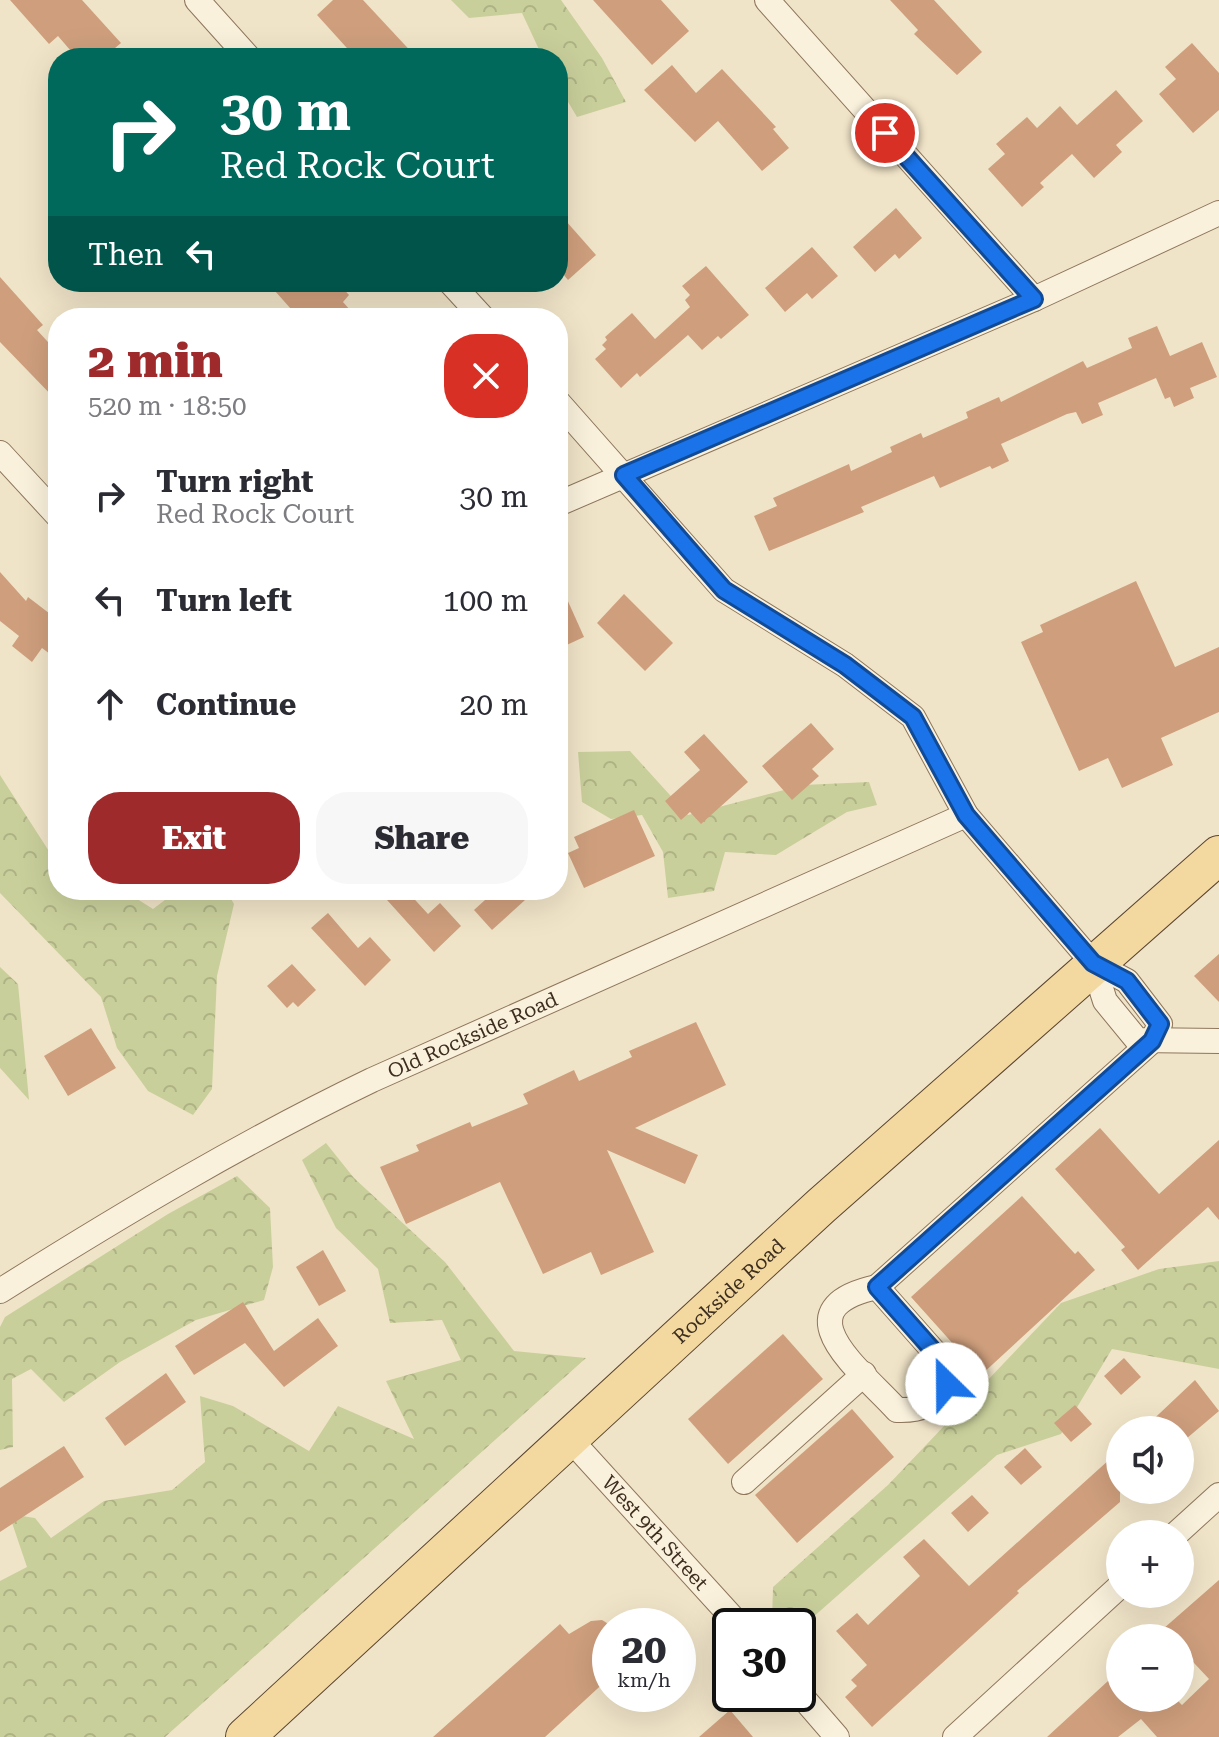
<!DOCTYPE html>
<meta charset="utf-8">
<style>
body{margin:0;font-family:"Roboto Serif",serif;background:#f7f7f7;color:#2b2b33;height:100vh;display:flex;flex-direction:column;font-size:30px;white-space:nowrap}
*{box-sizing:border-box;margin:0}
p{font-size:26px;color:#7c7c81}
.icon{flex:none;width:44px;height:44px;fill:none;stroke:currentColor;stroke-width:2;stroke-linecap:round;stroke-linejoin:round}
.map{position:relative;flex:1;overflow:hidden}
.panel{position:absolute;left:48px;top:308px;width:520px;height:592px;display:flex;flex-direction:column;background:#fff;border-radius:32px;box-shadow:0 8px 32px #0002}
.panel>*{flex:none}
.guide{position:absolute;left:48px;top:48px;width:520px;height:244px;border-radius:32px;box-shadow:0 8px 32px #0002;background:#00695c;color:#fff;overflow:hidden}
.controls{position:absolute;left:1106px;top:1416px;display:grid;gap:16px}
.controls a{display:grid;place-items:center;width:88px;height:88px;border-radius:50%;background:#fff;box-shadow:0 8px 32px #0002;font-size:40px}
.speed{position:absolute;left:592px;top:1608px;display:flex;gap:16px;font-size:40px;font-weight:700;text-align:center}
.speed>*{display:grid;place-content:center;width:104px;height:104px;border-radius:50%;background:#fff;box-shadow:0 8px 32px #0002;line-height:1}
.speed small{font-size:20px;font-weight:400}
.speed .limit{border:4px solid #111;border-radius:12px;background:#fff;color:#111}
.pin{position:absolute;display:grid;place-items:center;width:68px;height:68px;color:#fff;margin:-34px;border:4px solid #fff;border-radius:50%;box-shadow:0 2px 8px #0007}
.me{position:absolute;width:88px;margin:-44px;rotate:337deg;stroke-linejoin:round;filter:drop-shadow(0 0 6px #0008)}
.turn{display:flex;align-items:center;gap:28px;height:168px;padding:0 40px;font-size:36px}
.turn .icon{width:104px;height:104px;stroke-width:2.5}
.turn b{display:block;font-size:56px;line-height:68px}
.then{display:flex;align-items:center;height:76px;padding:0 40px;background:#0003;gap:16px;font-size:30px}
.round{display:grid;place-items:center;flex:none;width:84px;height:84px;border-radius:32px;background:#f7f7f7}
.summary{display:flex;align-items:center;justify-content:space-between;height:136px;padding:0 40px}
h1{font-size:48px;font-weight:800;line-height:60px;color:#9e2a2b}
.action{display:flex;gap:16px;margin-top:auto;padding:16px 40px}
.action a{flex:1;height:92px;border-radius:32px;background:#9e2a2b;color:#fff;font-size:32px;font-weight:800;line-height:92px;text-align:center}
.action a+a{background:#f7f7f7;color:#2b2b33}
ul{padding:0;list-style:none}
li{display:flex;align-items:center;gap:24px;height:104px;padding:0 40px}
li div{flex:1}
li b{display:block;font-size:30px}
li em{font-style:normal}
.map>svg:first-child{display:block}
.forest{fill:url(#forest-crowns)}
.building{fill:#cf9f7d}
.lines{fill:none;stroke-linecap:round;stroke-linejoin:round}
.minor-casing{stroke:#8d765c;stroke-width:26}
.primary-casing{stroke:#5b4430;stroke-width:40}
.minor{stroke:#faf1dc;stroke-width:24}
.primary{stroke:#f3d9a0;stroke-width:38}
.route-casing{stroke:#114b97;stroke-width:20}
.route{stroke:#1a73e8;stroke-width:14}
.labels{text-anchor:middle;stroke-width:6;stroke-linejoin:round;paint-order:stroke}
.street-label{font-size:20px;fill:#3d2e20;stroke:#f7eed8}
</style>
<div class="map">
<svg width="1219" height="1737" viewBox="0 0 1219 1737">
<defs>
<pattern id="forest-crowns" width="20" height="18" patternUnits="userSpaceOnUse" patternTransform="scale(2)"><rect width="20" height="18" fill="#c9cf9b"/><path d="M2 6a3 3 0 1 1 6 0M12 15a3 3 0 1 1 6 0" fill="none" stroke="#aeb285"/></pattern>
</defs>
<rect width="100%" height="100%" fill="#f0e4c8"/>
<g class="forest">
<path d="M451,0H561L602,58L626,102L577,117L558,85V58H543L522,13L469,18Z"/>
<path d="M630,751L688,815L803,785L869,782L877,805L847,812L776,855L725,852L714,891L668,898L663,852L642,815L611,819L582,802L578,752Z"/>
<path d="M0,775L54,859L58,860V890H123L153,909L178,890H226L234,904L217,976L212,1089L193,1115L148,1091L117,1048L101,997L0,893Z"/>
<path d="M0,967L18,984L29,1100L0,1068Z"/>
<path d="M326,1143L354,1178L445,1262L514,1351L586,1358L165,1737H0V1581L27,1567L9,1514L35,1518L51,1538L104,1501L172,1490L205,1462L200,1396L233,1406L309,1451L338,1406L414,1439L386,1381L461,1360L442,1320L390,1323L378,1269L336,1228L302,1160Z"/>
<path d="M237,1176L270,1208L273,1267L264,1300L196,1320L120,1362L64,1402L31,1369L12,1379L13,1447L0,1450V1327L5,1317L168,1214Z"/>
<path d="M1219,1261V1369L1112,1349L1061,1434L997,1455L803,1626L772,1620L773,1587L888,1485L1061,1303L1159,1269Z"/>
</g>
<g class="building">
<path d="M10,0H82L121,43L115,48L123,58H77L58,36L49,44Z"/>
<path d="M333,0H363L417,58H356L317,15Z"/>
<path d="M593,0H661L689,31L652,65Z"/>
<path d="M890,0H934L982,52L957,75L914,34L918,30Z"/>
<path d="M1192,43L1219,73V110L1193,133L1159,94L1176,79L1165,67Z"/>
<path d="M672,65L696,93L722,69L776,127L773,129L789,148L762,171L718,121L695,142L644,90Z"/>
<path d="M1116,90L1143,121L1116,145L1122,152L1094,178L1072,154L1040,183L1044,187L1022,207L988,169L1005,154L996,144L1027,117L1037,128L1060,106L1077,125Z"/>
<path d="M896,208L922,238L899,259L895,254L875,272L853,247Z"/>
<path d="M558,212L596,255L568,280L558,268Z"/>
<path d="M812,247L838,276L812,299L807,293L785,312L765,288Z"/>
<path d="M706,266L749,315L721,339L718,336L702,350L688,335L640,377L637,373L621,388L595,359L606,349L602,345L607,340L605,337L632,313L655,339L690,307L685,300L690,295L682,286Z"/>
<path d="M0,277L43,325L37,330L58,353V402L0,342Z"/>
<path d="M267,282H337L349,295L343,302L357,318H299Z"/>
<path d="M1157,326L1170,356L1202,342L1217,377L1190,388L1194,398L1174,407L1170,397L1165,399L1156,378L1098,403L1103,415L1082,424L1076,412L1067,414L1001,444L1009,461L992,469L990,466L940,488L934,476L861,507L864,512L769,551L754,516L777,506L773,498L849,464L851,471L892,452L890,447L921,433L923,438L968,418L966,412L999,397L1001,402L1083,361L1087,368L1132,348L1128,338Z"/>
<path d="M0,572L26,601L28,597L58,620V660L42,648L32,662L12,646L19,636L0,621Z"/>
<path d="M558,579L584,637L558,649Z"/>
<path d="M1136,581L1175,667L1219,647V712L1161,738L1173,765L1122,788L1108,758L1079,771L1021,642L1043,632L1040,625Z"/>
<path d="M624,594L673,643L645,671L597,623Z"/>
<path d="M811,723L834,749L812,769L819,776L792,800L762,766Z"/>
<path d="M704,734L748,782L701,824L690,812L681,820L665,801L700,770L684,752Z"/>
<path d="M634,810L655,856L584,888L568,853L579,848L574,837Z"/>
<path d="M378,890H406L428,914L440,903L461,926L434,952Z"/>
<path d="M496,890H536L492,930L474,910Z"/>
<path d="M328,913L358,948L370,937L391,960L365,986L311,928Z"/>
<path d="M1219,954V1002L1194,976Z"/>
<path d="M292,964L316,990L298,1007L293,1002L287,1008L267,986Z"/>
<path d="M696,1022L726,1085L635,1128L698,1155L685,1184L607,1150L654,1252L601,1275L591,1252L543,1274L500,1182L406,1224L380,1167L419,1151L416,1145L470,1122L472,1127L528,1104L523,1094L574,1070L579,1081L632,1057L629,1051Z"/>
<path d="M91,1028L116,1068L68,1096L44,1056Z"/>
<path d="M1100,1128L1159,1194L1219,1140V1220L1208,1207L1138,1270L1121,1250L1125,1247L1055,1169Z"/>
<path d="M1022,1196L1075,1254L1078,1251L1095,1270L981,1375L911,1297Z"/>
<path d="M323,1250L346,1291L319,1306L296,1267Z"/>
<path d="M243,1302L274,1351L318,1318L338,1346L284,1387L245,1343L194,1375L175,1346Z"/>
<path d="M783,1334L823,1379L728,1464L688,1419Z"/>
<path d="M1124,1358L1141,1377L1121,1395L1104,1376Z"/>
<path d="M166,1373L186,1402L125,1446L105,1418Z"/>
<path d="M1195,1380L1219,1411L1180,1444V1430H1142Z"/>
<path d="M1075,1405L1092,1424L1071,1442L1054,1423Z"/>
<path d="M852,1409L894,1457L797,1543L755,1495Z"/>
<path d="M64,1446L84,1477L0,1532V1488Z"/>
<path d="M1025,1448L1042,1467L1021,1485L1004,1467Z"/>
<path d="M1120,1450V1502L1017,1591L1019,1593L872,1727L845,1697L857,1686L851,1680L867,1665L836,1631L857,1613L868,1625L920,1576L903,1557L924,1539L969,1586Z"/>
<path d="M972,1495L989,1513L968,1532L951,1513Z"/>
<path d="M1219,1580V1737H1157L1141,1719L1118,1737H1047L1120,1670V1698H1175L1182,1705L1209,1679L1180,1648V1638H1171L1163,1629Z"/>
<path d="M602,1620L610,1625V1677L545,1737H433L560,1624L569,1634L591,1621Z"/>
<path d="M730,1710L753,1737H699Z"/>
</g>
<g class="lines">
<g class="minor-casing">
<g id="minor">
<path d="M197,0L249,58"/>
<path d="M767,0L1034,299"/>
<path d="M450,282L483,318"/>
<path d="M558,402L724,590L845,665L913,717L966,815L1093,963L1127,981L1160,1024L1152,1041L877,1287"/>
<path d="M0,453L58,516"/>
<path d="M558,504L1034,299L1219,213"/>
<path d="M1093,963L1105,1001L1137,1040L1219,1041"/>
<path d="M877,1287L945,1364L947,1384C932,1405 922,1411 897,1410C862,1371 777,1309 877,1287Z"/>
<path id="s1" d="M0,1291C121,1215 243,1142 372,1080L966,815"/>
<path id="s2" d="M569,1438L740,1626"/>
<path d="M744,1482L864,1374"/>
<path d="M1176,1534L1219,1495"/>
<path d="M798,1692L837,1737"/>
<path d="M955,1737L1120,1586"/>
</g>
</g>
<g class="primary-casing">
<g id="primary">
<path id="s3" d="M245,1737L821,1206L1219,855"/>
</g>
</g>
<use href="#minor" class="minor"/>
<use href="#primary" class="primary"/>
</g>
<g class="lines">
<g class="route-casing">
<path id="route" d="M885,133L1034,299L624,475L724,590L845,665L913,717L966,815L1093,963L1127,981L1160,1024L1152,1041L877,1287L945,1364L947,1384"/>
</g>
<use href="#route" class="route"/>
</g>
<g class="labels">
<g class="street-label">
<text dy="7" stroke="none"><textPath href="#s1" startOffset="538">Old Rockside Road</textPath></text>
<text dy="7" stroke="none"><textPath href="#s3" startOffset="658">Rockside Road</textPath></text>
<text dy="7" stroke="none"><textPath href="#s2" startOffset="128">West 9th Street</textPath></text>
</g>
</g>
</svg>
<div class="controls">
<a><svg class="icon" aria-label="sound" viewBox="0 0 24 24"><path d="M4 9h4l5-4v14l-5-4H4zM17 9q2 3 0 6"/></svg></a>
<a>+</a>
<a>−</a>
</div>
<div class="speed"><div>20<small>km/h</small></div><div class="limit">30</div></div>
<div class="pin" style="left:885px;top:133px;background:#d93025"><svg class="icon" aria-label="arrive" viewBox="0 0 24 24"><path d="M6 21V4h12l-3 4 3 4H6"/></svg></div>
<svg class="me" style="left:947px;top:1384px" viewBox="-20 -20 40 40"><circle r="19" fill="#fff"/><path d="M0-13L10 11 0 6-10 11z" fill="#1a73e8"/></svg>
<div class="guide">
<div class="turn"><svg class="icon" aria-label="right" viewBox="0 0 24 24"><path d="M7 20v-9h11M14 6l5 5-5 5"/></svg><div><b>30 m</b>Red Rock Court</div></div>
<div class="then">Then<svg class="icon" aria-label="left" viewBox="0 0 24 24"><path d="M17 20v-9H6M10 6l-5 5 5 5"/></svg></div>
</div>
<section class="panel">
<div class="summary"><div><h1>2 min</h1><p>520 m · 18:50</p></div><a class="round" style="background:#d93025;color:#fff"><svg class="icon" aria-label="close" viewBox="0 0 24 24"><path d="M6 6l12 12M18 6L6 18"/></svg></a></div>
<ul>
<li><svg class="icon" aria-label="right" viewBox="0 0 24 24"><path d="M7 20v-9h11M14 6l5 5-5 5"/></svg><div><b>Turn right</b><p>Red Rock Court</p></div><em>30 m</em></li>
<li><svg class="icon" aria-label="left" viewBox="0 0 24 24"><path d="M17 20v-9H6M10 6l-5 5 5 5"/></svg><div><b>Turn left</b></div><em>100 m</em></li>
<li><svg class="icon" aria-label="ahead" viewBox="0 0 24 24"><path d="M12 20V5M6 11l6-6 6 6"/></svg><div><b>Continue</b></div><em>20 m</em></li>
</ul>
<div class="action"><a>Exit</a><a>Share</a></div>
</section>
</div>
